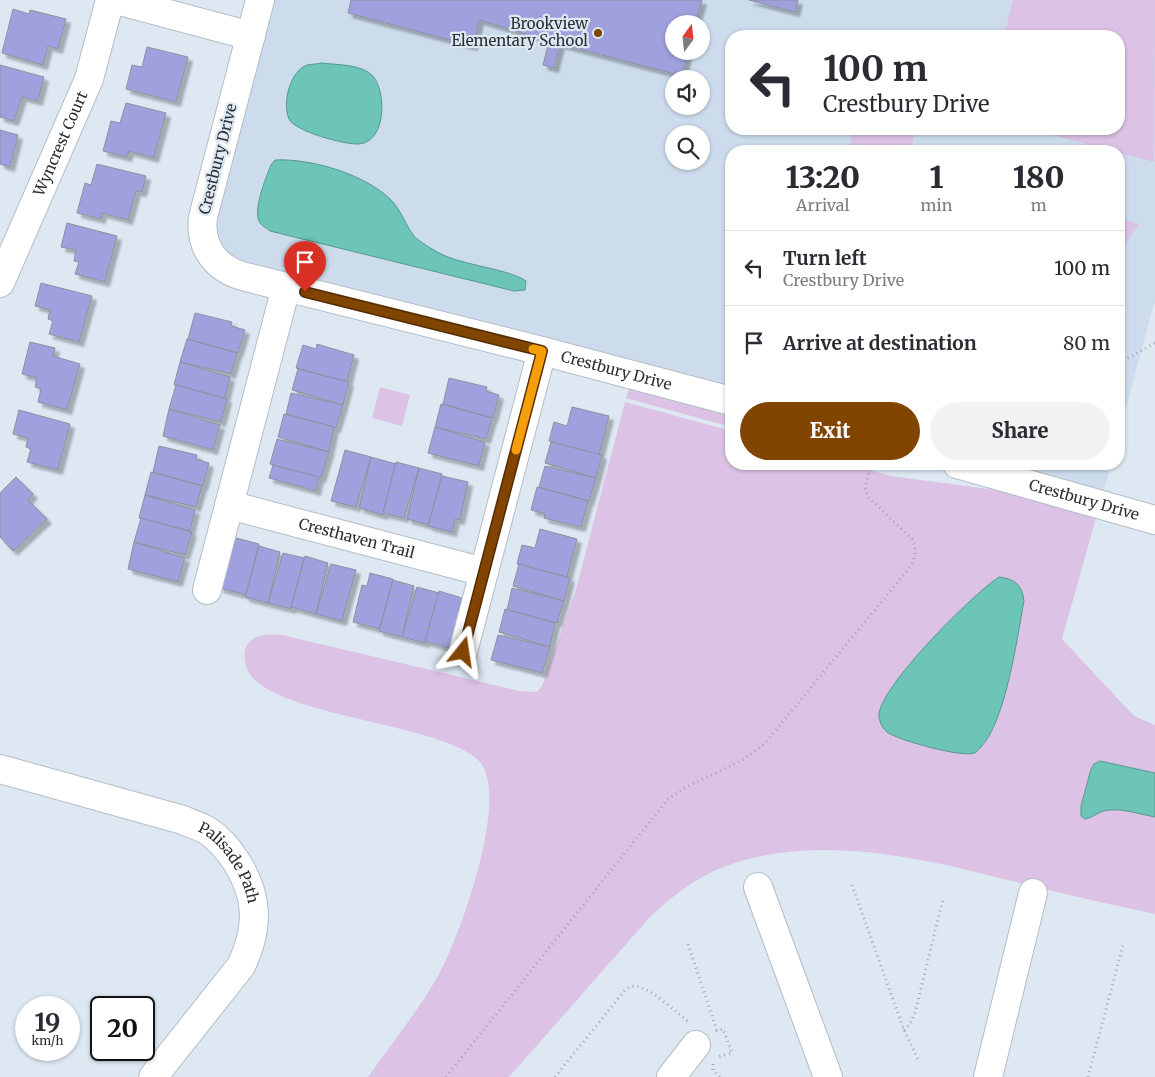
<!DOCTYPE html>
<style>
body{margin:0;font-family:Merriweather,serif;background:#f2f2f3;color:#2b2b33;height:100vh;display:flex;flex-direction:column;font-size:19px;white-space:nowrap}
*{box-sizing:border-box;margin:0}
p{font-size:16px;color:#7c7c81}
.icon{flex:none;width:28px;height:28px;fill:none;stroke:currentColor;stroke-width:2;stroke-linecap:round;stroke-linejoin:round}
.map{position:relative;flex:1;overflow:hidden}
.side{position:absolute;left:725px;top:145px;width:400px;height:325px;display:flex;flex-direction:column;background:#fff;border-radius:20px;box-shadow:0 1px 4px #0004}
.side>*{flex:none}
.hud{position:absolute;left:725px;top:30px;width:400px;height:105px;border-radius:20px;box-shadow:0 1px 4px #0004;background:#fff;color:#2b2b33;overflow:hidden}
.needle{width:32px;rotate:15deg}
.tools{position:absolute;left:665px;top:15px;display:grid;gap:10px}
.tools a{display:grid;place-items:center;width:45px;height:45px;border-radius:50%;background:#fff;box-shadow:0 1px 4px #0004;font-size:25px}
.speed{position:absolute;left:15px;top:996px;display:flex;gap:10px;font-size:25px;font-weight:700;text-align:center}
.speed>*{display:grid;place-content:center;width:65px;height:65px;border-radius:50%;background:#fff;box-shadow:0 1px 4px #0004;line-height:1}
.speed small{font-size:12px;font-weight:400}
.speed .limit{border:2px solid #111;border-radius:8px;background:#fff;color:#111}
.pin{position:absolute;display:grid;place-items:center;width:42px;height:42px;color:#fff;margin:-51px -21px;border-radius:50% 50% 50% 0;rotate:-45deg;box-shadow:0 0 5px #0007}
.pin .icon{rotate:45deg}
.me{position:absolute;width:55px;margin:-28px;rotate:15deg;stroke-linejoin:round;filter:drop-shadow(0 0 4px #0008)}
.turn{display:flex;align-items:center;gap:18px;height:105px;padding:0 15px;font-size:22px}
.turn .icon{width:65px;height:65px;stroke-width:2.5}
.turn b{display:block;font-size:35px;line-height:42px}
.eta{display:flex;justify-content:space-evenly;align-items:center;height:85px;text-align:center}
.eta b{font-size:30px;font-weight:800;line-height:35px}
.action{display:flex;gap:10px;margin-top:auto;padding:10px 15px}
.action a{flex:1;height:58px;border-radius:30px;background:#814401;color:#fff;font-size:20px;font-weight:800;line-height:58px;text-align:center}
.action a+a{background:#f2f2f3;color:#2b2b33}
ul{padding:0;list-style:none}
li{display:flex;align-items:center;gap:15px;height:75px;padding:0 15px;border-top:1px solid #e1e1e2}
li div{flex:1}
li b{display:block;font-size:19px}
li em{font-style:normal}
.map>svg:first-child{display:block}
.built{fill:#ccdced;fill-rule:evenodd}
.green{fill:#dcc2e4}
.water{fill:#6cc5b7;stroke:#58988f}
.building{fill:#9fa0dd;stroke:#8f909d;filter:url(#shadow)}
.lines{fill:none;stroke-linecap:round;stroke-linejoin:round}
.minor-casing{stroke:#b3bdc7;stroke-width:30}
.path{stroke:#a0a8b1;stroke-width:3;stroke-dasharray:1 4;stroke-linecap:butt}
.minor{stroke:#fff;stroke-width:28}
.route-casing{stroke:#542c01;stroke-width:12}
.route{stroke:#814401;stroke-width:9}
.slow{stroke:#f59e0b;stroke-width:9}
.poi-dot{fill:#814401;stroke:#dde8f3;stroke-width:2}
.labels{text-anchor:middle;stroke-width:4.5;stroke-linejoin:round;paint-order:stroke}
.poi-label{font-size:15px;fill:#2b2f33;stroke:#dde8f3;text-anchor:end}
.street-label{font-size:15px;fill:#2b2f33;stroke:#dde8f3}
</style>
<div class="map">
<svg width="1155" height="1077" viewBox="0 0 1155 1077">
<defs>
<filter id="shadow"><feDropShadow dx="4.5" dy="4.5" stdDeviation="1" flood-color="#0004"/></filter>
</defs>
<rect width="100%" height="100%" fill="#dde8f3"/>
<g class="built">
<path d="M274,0H1155V300L1119,434V151H731V386L565,342L249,264L230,256L219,240L216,226L217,217ZM674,24H701V51H674ZM731,36H1119V129H731ZM674,79H701V106H674ZM674,134H701V161H674Z"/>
<path d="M1009,464H1111L1104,490Z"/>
</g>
<g class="green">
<path d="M1013,0H1155L1154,162L1030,129H1119V36H1004Z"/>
<path d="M854,129H916L910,151H848Z"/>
<path d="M1119,218L1139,224L1119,254Z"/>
<path d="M380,387L410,395L402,426L372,418Z"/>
<path d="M629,388L731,416V427L626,398Z"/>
<path d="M625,402L731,431V464H847L891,476L1100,504L1062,639L1134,716L1155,725V914C1118,906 1081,898 1044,889C940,863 818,826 714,871C690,882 669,899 650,917L509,1077H368C392,1043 419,1010 439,974C460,937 511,795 479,761C440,721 260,717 246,666C239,637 260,633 282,635L519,691L537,692L542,686L575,593Z"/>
</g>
<g class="water">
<path d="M322,63C337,65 362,64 373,76C387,93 386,142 359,144C345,145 294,131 289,119C282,103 290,71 307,65C312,64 318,64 322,63Z"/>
<path d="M275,160C311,158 369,175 394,203C402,213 406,226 414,236C420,242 432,249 439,253C464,266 506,268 526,281L525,290L514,291L270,231C267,228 262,226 260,223C252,212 266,177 271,165Z"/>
<path d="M999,577C1015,579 1022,585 1024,601C1017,637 1006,722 980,748C978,750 977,752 974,753C963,758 897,740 887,732C882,728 879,721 879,715C880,686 974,593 999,577Z"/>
<path d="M1100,761L1155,773V817C1138,814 1120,807 1103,811C1097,813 1092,818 1085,819L1081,816V806L1091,769L1094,764Z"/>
</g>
<g class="building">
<path d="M351,0H702L695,24H674V51H688L682,76L560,44L554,68L543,65L549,41L479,20L473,46L348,13Z"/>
<path d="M749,0H798L795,12Z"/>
<path d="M13,9L29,14L30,10L66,19L58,49L48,46L43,65L2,53Z"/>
<path d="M147,47L188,57L176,102L126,89L132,65L142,67Z"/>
<path d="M0,65L44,77L38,101L22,97L14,121L0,117Z"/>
<path d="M126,103L166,113L154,158L129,151L127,157L103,151L111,121L120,123Z"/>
<path d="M0,130L18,135L10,167L0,164Z"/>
<path d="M97,164L146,176L142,192L136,191L128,220L102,213L101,219L77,213L85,183L91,185Z"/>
<path d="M67,223L117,236L105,282L75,274L79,262L74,261L76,250L61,247Z"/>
<path d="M41,283L92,296L79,342L49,334L53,321L48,319L50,310L35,306Z"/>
<path d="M195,313L232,322L231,326L245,330L238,353L188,339Z"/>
<path d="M187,339L237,353L231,374L180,362Z"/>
<path d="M30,342L55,348L53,356L80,364L67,410L38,402L41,389L35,387L37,378L22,374Z"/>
<path d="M317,344L354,355L347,382L296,368L303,345L316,349Z"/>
<path d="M180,362L230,377L225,398L174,385Z"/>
<path d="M298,369L349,382L343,405L292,390Z"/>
<path d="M449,378L487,387L486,391L499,395L493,418L443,404Z"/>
<path d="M176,385L227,399L221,422L169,409Z"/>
<path d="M291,393L343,405L336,428L286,414Z"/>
<path d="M441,404L492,418L486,439L435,427Z"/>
<path d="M572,407L609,416L599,455L549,441L554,422L567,426Z"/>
<path d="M169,409L220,425L213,450L163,436Z"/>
<path d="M19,410L70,424L58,470L27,462L31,449L26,447L28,438L13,434Z"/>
<path d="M284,414L334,427L329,452L278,437Z"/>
<path d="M435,427L485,442L479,466L428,453Z"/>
<path d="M277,439L329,452L321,478L270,464Z"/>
<path d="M551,442L602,455L596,478L545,463Z"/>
<path d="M159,446L197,455L196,459L209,463L203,486L153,472Z"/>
<path d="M345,450L371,457L356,507L331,501Z"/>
<path d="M371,457L396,464L383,515L359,508Z"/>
<path d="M396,462L419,468L404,518L383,513Z"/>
<path d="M273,465L319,477L316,491L269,478Z"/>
<path d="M545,466L596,478L589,501L539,487Z"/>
<path d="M419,468L442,474L429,525L407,519Z"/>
<path d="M151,472L202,486L196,507L145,495Z"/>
<path d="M442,476L468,482L460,520L455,519L452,532L428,526Z"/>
<path d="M16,477L33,494L28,500L47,519L13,551L0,537V493Z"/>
<path d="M537,487L588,501L581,527L544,518L545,514L531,510Z"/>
<path d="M145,495L195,510L190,531L139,518Z"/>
<path d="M141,518L192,532L185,555L134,542Z"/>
<path d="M540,529L577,539L567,577L517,564L522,545L535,548Z"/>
<path d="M236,538L259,544L246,595L219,588L228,551L232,552Z"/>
<path d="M134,542L185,558L178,582L128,569Z"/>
<path d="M259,546L280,552L268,603L245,597Z"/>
<path d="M283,553L304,558L291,609L268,603Z"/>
<path d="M305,556L328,563L316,614L291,607Z"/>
<path d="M331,564L356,570L342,621L316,614Z"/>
<path d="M519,564L570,578L564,601L513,586Z"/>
<path d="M370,573L393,579L380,629L353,622L362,585L367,586Z"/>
<path d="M393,580L414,586L402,637L379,631Z"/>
<path d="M417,587L439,593L425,643L402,637Z"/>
<path d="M512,588L564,601L557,623L507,610Z"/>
<path d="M439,591L462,598L458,611L463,612L452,649L425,641Z"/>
<path d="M505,609L555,623L550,647L499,632Z"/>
<path d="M498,635L550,647L542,673L491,660Z"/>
</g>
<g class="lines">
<g class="minor-casing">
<g id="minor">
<path d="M116,0L251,36"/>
<path id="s1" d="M260,0L203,217C199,248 217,270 246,277L542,351L731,401"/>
<path id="s2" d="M0,283L89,79L110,0"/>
<path id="s3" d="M957,464L1155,520"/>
<path id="s4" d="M229,505L484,572"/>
<path d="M207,590L286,287"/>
<path d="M463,652L542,351"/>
<path id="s5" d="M0,769L183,820C191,824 200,826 208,831C220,839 228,849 236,861C259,897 259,928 241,966L153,1077"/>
<path d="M758,887L828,1077"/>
<path d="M671,1077L696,1045"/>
<path d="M988,1077L1033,893"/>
</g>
</g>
<g class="path">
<path d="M1119,363L1155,343"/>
<path d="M852,885L904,1030L919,1061"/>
<path d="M688,944L717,1031"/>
<path d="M904,1030L910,1024L915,1013L943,899"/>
<path d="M716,1031L723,1029L732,1053L717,1057"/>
<path d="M713,1064V1071L720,1077"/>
<path d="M446,1077L668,799C699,776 738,769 766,742L911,566C916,556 916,549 912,539L867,496L865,488L871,464"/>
<path d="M555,1077L625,990C630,987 634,985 640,987C655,992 677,1013 690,1023"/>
<path d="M1088,1077L1123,945"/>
</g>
<use href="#minor" class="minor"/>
</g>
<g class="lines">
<g class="route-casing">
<path id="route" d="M305,292L542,351L463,652"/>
</g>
<use href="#route" class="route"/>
<path class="slow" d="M516,450L542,351L533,349"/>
</g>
<circle class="poi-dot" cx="598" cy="33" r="5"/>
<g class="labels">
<g class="poi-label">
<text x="588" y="29">Brookview<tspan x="588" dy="17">Elementary School</tspan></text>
</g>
<g class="street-label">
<text dy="5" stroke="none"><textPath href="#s2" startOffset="152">Wyncrest Court</textPath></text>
<text transform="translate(218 159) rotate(-76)" y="5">Crestbury Drive</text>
<text dy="5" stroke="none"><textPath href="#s1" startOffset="688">Crestbury Drive</textPath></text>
<text dy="5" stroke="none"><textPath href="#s3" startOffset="132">Crestbury Drive</textPath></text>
<text dy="5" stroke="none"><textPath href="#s4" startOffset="132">Cresthaven Trail</textPath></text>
<text dy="5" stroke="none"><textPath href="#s5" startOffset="256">Palisade Path</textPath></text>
</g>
</g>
</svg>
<div class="tools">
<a><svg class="needle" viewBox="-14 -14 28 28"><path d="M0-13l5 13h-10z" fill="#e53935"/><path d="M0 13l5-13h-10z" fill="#7c7c81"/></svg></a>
<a><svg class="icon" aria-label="sound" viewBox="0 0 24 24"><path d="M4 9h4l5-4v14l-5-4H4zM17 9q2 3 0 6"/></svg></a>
<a><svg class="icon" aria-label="search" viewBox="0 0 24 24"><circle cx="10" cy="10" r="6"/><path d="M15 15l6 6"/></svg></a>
</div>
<div class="speed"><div>19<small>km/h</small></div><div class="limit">20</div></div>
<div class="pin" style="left:305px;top:292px;background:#d93025"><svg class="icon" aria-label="arrive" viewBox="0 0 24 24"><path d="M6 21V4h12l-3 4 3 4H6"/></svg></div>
<svg class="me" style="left:463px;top:652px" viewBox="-20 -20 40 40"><path d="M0-17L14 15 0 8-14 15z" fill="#814401" stroke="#fff" stroke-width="4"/></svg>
<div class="hud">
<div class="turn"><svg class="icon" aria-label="left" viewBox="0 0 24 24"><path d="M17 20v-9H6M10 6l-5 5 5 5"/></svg><div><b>100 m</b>Crestbury Drive</div></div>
</div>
<section class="side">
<div class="eta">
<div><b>13:20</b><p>Arrival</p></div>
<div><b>1</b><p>min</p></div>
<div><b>180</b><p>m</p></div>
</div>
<ul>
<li><svg class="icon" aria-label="left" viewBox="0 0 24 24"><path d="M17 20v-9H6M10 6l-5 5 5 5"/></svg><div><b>Turn left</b><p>Crestbury Drive</p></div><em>100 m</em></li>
<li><svg class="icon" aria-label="arrive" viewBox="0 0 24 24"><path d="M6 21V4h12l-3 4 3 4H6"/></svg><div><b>Arrive at destination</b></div><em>80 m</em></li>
</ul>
<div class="action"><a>Exit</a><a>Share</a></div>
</section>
</div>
